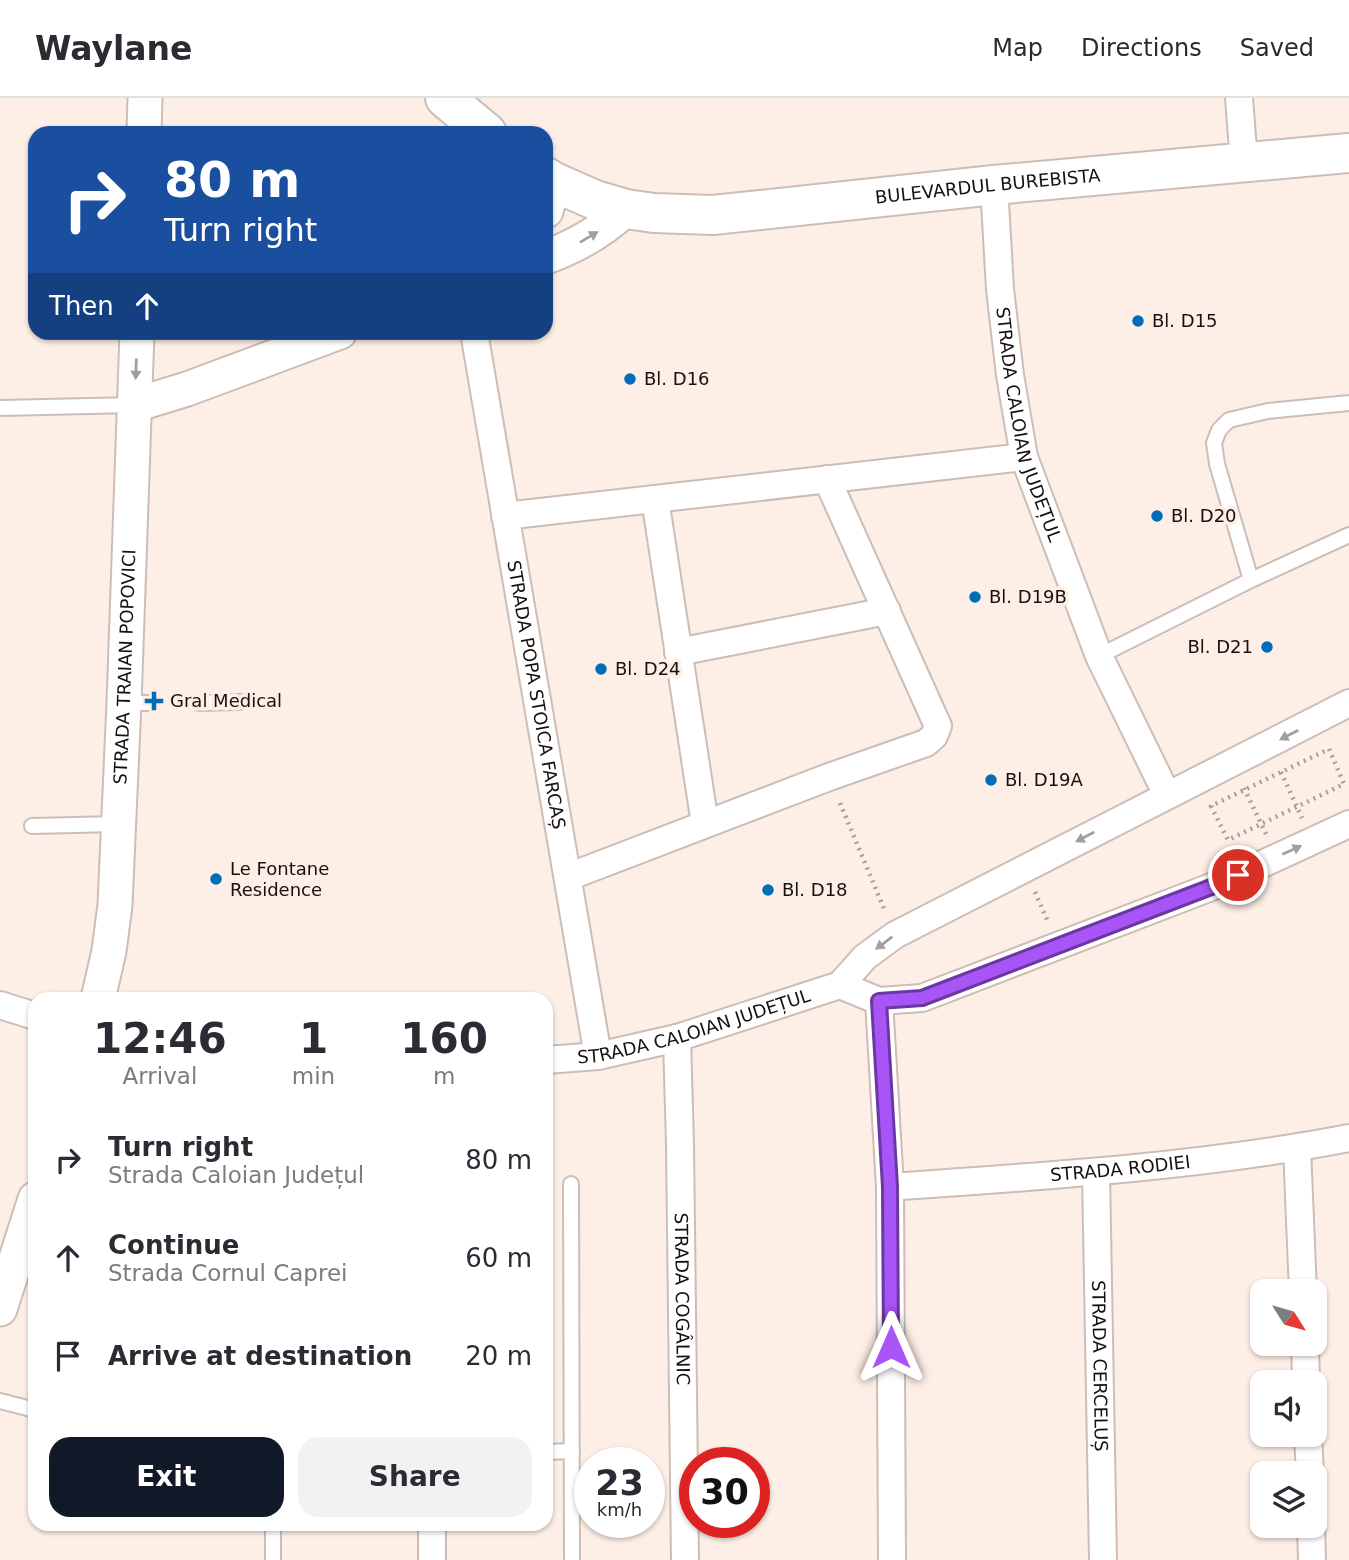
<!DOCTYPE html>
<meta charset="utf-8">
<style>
body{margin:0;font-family:"DejaVu Sans",sans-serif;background:#f2f2f3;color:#2b2b33;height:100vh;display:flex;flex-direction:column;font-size:26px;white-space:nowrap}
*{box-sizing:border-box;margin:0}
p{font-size:23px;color:#7c7c81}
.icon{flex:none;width:38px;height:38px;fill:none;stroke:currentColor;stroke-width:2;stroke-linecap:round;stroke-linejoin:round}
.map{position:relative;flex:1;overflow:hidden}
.panel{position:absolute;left:28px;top:894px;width:525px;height:539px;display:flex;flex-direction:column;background:#fff;border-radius:21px;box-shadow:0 2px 5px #0004}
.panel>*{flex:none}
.guide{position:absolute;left:28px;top:28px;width:525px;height:214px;border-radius:21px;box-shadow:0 2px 5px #0004;background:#1a4fa0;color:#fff;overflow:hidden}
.needle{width:46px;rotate:127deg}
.buttons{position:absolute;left:1250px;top:1181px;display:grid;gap:14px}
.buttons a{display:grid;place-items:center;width:77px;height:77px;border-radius:14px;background:#fff;box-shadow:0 2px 5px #0004;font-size:35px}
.speed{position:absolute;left:574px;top:1349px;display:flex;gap:14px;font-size:35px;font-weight:700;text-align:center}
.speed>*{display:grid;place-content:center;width:91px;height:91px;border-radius:50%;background:#fff;box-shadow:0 2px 5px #0004;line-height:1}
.speed small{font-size:18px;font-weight:400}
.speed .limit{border:10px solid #d22;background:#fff;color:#111}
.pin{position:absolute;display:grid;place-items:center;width:60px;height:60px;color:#fff;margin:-30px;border:4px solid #fff;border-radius:50%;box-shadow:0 2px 7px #0007}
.me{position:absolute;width:77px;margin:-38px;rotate:0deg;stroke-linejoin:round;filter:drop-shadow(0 0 5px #0008)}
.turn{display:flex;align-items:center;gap:24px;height:147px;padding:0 21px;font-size:32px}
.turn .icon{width:91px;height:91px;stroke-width:2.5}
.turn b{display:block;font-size:49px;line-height:60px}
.then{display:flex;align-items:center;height:66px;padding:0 21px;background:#0003;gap:14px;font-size:26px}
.eta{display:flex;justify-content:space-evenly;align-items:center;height:119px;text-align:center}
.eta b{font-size:42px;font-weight:600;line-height:49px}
.cta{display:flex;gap:14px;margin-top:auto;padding:14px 21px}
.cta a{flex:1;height:80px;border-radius:21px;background:#111827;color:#fff;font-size:28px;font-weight:600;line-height:80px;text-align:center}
.cta a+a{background:#f2f2f3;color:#2b2b33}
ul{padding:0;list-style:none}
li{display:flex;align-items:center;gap:21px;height:98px;padding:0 21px}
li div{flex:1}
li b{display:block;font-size:26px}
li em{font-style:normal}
header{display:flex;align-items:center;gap:42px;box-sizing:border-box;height:98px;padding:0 35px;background:#fff;border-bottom:2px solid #e1e1e2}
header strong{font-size:33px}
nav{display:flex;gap:38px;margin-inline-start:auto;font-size:24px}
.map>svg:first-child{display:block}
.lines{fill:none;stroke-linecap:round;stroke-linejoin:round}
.service-casing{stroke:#ccbeb6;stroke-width:18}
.minor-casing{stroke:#ccbeb6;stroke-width:30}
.tertiary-casing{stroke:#ccbeb6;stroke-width:37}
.secondary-casing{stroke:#ccbeb6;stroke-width:42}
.path{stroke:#aa9e98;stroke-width:4.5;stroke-dasharray:2 5;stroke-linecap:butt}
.service{stroke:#fff;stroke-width:14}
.minor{stroke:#fff;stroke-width:26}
.tertiary{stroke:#fff;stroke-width:33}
.secondary{stroke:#fff;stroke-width:38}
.oneway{fill:#a2a09f}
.route-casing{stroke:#6d37a1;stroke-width:18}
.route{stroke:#a855f7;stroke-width:12}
.poi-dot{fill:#006db8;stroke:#fdeee6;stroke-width:2.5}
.labels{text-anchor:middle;stroke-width:7;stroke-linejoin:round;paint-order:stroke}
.street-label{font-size:18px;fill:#16110e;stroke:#fdeee6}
.poi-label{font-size:18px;fill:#16110e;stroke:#fdeee6;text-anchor:start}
</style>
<header>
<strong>Waylane</strong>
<nav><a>Map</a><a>Directions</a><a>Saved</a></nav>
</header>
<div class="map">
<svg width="1349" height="1462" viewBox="0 0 1349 1462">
<rect width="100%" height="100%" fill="#fdeee6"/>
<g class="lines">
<g class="service-casing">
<g id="service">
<path d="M0,310L135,307"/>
<path d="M1251,482L1217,366L1214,345L1219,332L1229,322L1268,313L1349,305"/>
<path d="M1099,558L1251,482L1349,437"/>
<path d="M124,605H148"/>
<path d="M199,605L240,604"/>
<path d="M32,728L117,726"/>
<path d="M571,1086L572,1462"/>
<path d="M0,1303L35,1312"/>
<path d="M546,1354L572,1353"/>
<path d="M273,1462V1426"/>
</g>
</g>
<g class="minor-casing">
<g id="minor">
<path d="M1239,0L1244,65"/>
<path id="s1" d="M994,87L1000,191L1010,277L1024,359L1099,558L1167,697"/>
<path id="s2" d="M474,234L598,958"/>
<path d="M655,401L705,726"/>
<path d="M505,418L1024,359"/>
<path d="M678,554L887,513"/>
<path d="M568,779L829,679L926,645L934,638L938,628L827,381"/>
<path d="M840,887L865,859L895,837L1349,605"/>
<path d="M879,903L890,1089L892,1462"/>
<path d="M0,907L35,918"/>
<path id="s3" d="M677,940L680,1047L685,1462"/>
<path id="s4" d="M546,962L598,958L677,940L840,887L879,903L922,900L1219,786L1349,726"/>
<path d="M1297,1050L1303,1194"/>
<path id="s5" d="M1096,1074L1103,1462"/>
<path id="s6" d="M890,1089C1043,1078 1198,1069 1349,1040"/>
<path d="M1305,1246L1306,1284"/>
<path d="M1308,1337L1310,1376"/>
<path d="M432,1426V1462"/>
<path d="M1311,1428L1312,1462"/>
</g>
</g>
<g class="tertiary-casing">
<g id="tertiary">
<path d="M144,35L145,0"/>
<path d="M546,113L554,84"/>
<path d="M546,159C577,148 602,133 626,111"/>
<path d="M135,307L187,291L340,234"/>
<path id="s7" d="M98,901L109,853L115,807L124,605L137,234"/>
<path d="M0,1211L35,1101"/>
</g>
</g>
<g class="secondary-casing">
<g id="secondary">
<path d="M445,0L487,35"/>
<path id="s8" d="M546,79L554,84L595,102L626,111L654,115L713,117L994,87L1349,55"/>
</g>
</g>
<g class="path">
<path d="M1329,651L1344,686L1228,742L1211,708Z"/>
<path d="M1281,674L1302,720"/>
<path d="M1244,690L1266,736"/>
<path d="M840,705L885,813"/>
<path d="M1035,794L1048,824"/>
</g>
<use href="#service" class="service"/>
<use href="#minor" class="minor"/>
<use href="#tertiary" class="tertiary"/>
<use href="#secondary" class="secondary"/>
</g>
<defs><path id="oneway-solid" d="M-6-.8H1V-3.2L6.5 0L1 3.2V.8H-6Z" transform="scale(1.75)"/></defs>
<g class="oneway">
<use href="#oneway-solid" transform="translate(589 139) rotate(-31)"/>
<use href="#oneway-solid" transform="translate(136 271) rotate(92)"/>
<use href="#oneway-solid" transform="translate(1289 637) rotate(153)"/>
<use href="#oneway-solid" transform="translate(1085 739) rotate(152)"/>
<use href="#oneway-solid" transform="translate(1292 752) rotate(-24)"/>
<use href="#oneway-solid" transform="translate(884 845) rotate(143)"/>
</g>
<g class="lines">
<g class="route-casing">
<path id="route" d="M891,1249L890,1089L879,903L922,900L1219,786L1238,777"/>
</g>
<use href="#route" class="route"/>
</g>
<g class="poi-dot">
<circle cx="1138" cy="223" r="7"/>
<circle cx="630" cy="281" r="7"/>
<circle cx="1157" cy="418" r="7"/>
<circle cx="975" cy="499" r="7"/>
<circle cx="1267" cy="549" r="7"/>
<circle cx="601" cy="571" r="7"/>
<path d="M150.5 592.5h7v7h7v7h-7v7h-7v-7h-7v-7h7z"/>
<circle cx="991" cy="682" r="7"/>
<circle cx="216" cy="781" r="7"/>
<circle cx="768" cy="792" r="7"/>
</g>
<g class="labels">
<g class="street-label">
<text dy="6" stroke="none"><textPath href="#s8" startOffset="450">BULEVARDUL BUREBISTA</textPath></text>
<text dy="6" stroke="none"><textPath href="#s1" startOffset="243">STRADA CALOIAN JUDEȚUL</textPath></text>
<text dy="6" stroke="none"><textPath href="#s7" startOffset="334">STRADA TRAIAN POPOVICI</textPath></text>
<text dy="6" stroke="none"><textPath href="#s2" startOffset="368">STRADA POPA STOICA FARCAȘ</textPath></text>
<text dy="6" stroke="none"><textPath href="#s4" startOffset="152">STRADA CALOIAN JUDEȚUL</textPath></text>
<text dy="6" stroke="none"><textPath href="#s6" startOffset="231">STRADA RODIEI</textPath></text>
<text dy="6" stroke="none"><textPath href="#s3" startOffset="261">STRADA COGÂLNIC</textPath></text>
<text dy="6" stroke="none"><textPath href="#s5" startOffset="194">STRADA CERCELUȘ</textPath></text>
</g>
<g class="poi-label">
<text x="1152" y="229">Bl. D15</text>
<text x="644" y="287">Bl. D16</text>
<text x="1171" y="424">Bl. D20</text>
<text x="989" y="505">Bl. D19B</text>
<text x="1253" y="555" text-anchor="end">Bl. D21</text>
<text x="615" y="577">Bl. D24</text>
<text x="170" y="609">Gral Medical</text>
<text x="1005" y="688">Bl. D19A</text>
<text x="230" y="777">Le Fontane<tspan x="230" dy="21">Residence</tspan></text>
<text x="782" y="798">Bl. D18</text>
</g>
</g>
</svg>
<div class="buttons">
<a><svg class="needle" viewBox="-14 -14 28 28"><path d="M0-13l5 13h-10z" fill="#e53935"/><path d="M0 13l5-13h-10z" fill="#7c7c81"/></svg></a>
<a><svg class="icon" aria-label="sound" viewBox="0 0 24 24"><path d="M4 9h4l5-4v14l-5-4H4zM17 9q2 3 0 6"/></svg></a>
<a><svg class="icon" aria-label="layers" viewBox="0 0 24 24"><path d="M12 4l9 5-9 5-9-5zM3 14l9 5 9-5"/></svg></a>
</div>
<div class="speed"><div>23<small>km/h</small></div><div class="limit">30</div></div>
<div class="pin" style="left:1238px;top:777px;background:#d93025"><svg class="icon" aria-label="arrive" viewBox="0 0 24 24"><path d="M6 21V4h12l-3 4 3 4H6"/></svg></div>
<svg class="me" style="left:891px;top:1249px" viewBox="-20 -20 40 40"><path d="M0-17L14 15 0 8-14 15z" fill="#a855f7" stroke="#fff" stroke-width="4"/></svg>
<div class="guide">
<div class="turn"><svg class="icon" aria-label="right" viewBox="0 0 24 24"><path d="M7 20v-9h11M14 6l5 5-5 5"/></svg><div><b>80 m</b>Turn right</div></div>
<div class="then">Then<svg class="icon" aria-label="ahead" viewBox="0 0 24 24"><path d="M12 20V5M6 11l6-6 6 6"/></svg></div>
</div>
<section class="panel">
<div class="eta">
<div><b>12:46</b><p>Arrival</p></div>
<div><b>1</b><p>min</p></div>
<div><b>160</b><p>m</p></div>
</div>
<ul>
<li><svg class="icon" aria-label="right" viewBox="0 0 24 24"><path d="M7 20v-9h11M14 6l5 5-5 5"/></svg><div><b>Turn right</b><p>Strada Caloian Județul</p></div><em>80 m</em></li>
<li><svg class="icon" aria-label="ahead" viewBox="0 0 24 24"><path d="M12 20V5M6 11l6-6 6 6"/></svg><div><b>Continue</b><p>Strada Cornul Caprei</p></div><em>60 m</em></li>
<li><svg class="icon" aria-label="arrive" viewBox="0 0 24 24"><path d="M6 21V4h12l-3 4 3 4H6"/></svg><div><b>Arrive at destination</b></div><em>20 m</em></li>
</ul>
<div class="cta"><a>Exit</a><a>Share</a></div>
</section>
</div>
